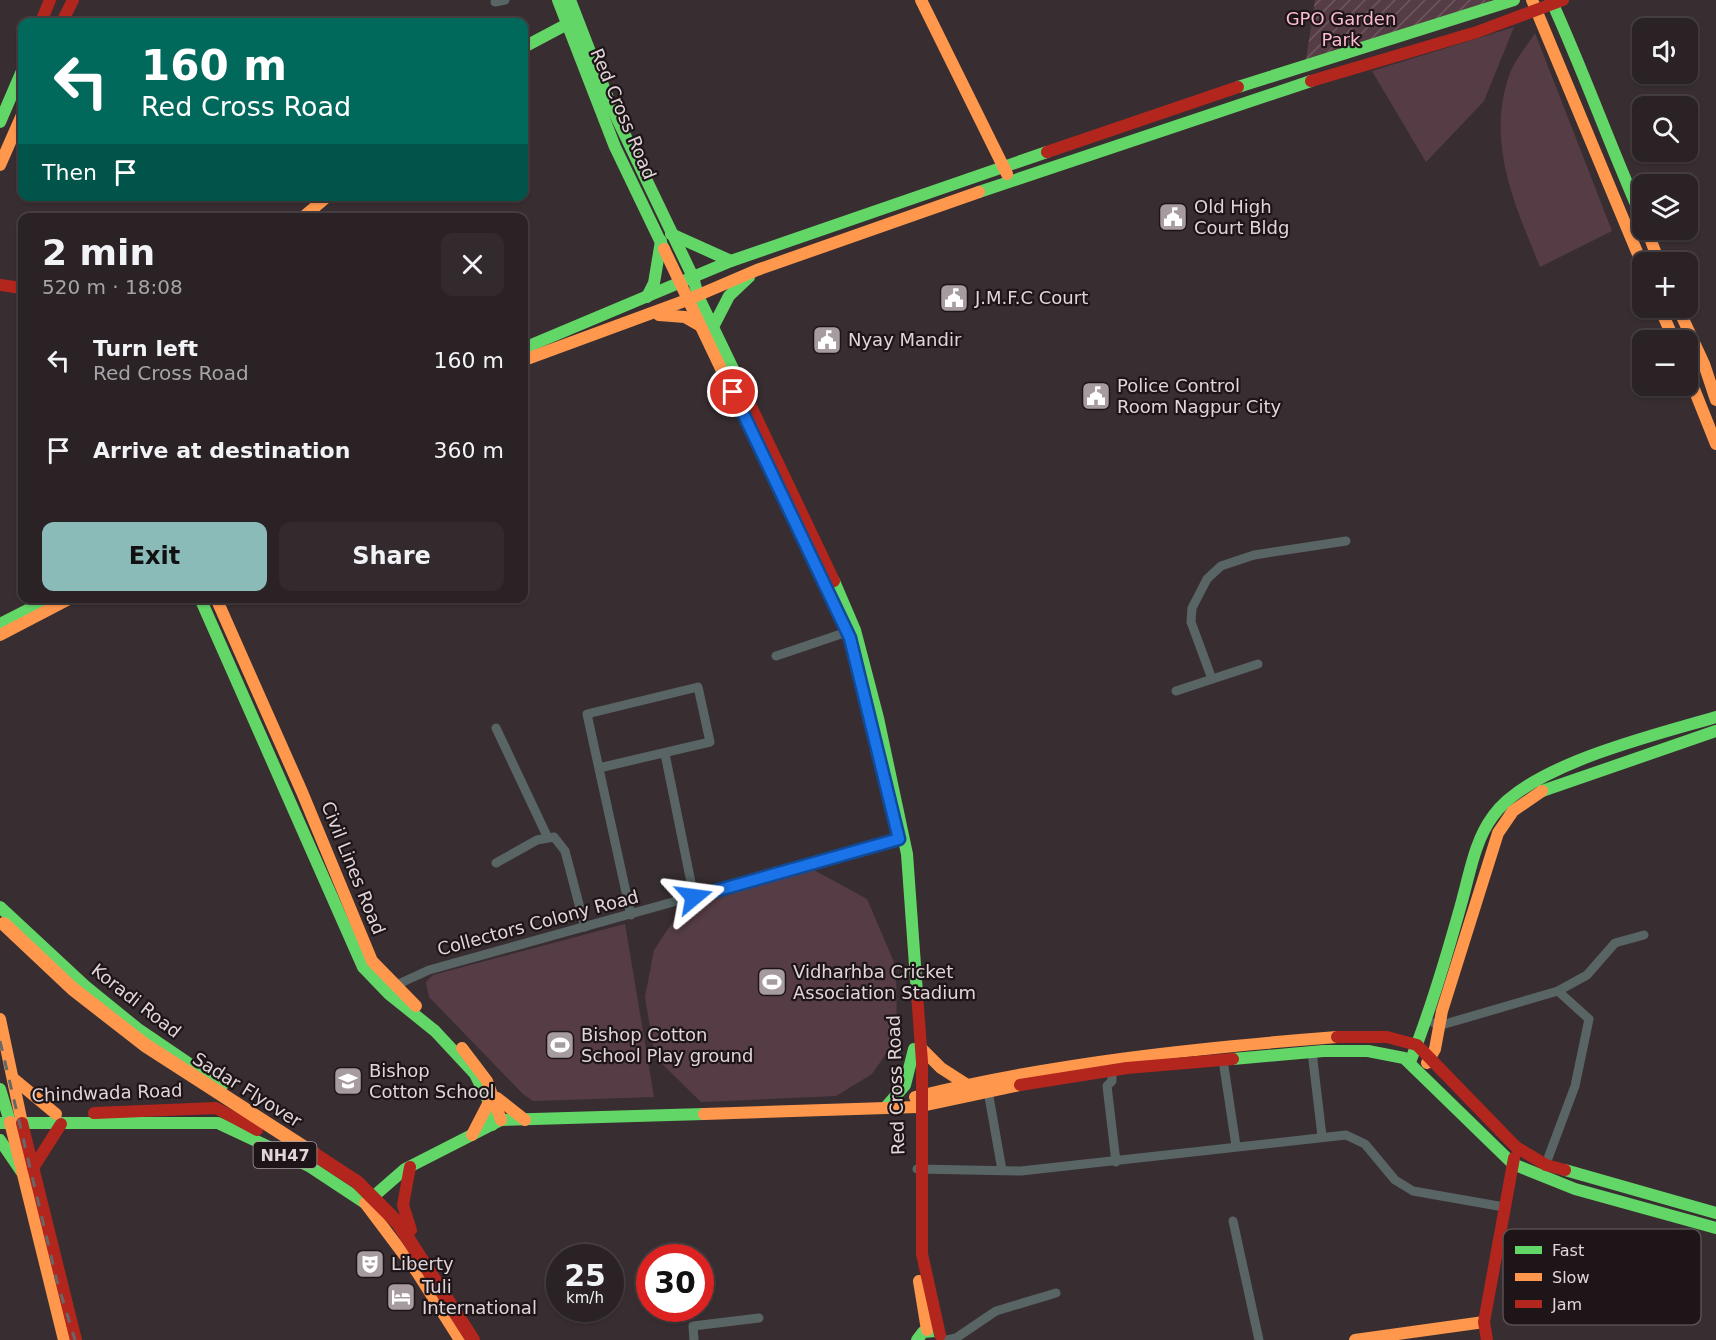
<!DOCTYPE html>
<meta charset="utf-8">
<style>
body{margin:0;font-family:"DejaVu Sans",sans-serif;background:#322a2d;color:#f1f3f6;height:100vh;display:flex;flex-direction:column;font-size:22px;white-space:nowrap}
*{box-sizing:border-box;margin:0}
p{font-size:20px;color:#a5a4a7}
.icon{flex:none;width:33px;height:33px;fill:none;stroke:currentColor;stroke-width:2;stroke-linecap:round;stroke-linejoin:round}
.map{position:relative;flex:1;overflow:hidden}
.panel{position:absolute;left:18px;top:213px;width:510px;height:390px;display:flex;flex-direction:column;background:#2a2225;border-radius:12px;box-shadow:0 2px 4px #0004,0 0 0 2px #463f42}
.panel>*{flex:none}
.hud{position:absolute;left:18px;top:18px;width:510px;height:183px;border-radius:12px;box-shadow:0 2px 4px #0004,0 0 0 2px #463f42;background:#00695c;color:#fff;overflow:hidden}
.buttons{position:absolute;left:1632px;top:18px;display:grid;gap:12px}
.buttons a{display:grid;place-items:center;width:66px;height:66px;border-radius:12px;background:#2a2225;box-shadow:0 2px 4px #0004,0 0 0 2px #463f42;font-size:30px}
.speed{position:absolute;left:546px;top:1244px;display:flex;gap:12px;font-size:30px;font-weight:700;text-align:center}
.speed>*{display:grid;place-content:center;width:78px;height:78px;border-radius:50%;background:#2a2225;box-shadow:0 2px 4px #0004,0 0 0 2px #463f42;line-height:1}
.speed small{font-size:15px;font-weight:400}
.speed .limit{border:9px solid #d22;background:#fff;color:#111}
.pin{position:absolute;display:grid;place-items:center;width:51px;height:51px;color:#fff;margin:-26px;border:3px solid #fff;border-radius:50%;box-shadow:0 2px 6px #0007}
.me{position:absolute;width:66px;margin:-33px;rotate:74deg;stroke-linejoin:round;filter:drop-shadow(0 0 4px #0008)}
.turn{display:flex;align-items:center;gap:21px;height:126px;padding:0 24px;font-size:27px}
.turn .icon{width:78px;height:78px;stroke-width:2.5}
.turn b{display:block;font-size:42px;line-height:51px}
.then{display:flex;align-items:center;height:57px;padding:0 24px;background:#0003;gap:12px;font-size:22px}
.round{display:grid;place-items:center;flex:none;width:63px;height:63px;border-radius:12px;background:#322a2d}
.head{display:flex;align-items:center;justify-content:space-between;height:102px;padding:0 24px}
h1{font-size:36px;font-weight:800;line-height:45px}
.action{display:flex;gap:12px;margin-top:auto;padding:12px 24px}
.action a{flex:1;height:69px;border-radius:12px;background:#8bbbb9;color:#111;font-size:24px;font-weight:800;line-height:69px;text-align:center}
.action a+a{background:#322a2d;color:#f1f3f6}
ul{padding:0;list-style:none}
li{display:flex;align-items:center;gap:18px;height:90px;padding:0 24px}
li div{flex:1}
li b{display:block;font-size:22px}
li em{font-style:normal}
.map>svg:first-child{display:block}
.park{fill:#563d45}
.garden{fill:url(#garden-furrows)}
.lines{fill:none;stroke-linecap:round;stroke-linejoin:round}
.street{stroke:#596565;stroke-width:9}
.fast{stroke:#63d668;stroke-width:12}
.slow{stroke:#ff974d;stroke-width:12}
.jam{stroke:#b3261e;stroke-width:12}
.rail{stroke:#666868;stroke-width:3;stroke-dasharray:10 10;stroke-linecap:butt}
.slow-bridge{stroke:#ff974d;stroke-width:14}
.jam-bridge{stroke:#b3261e;stroke-width:14}
.route-casing{stroke:#114b97;stroke-width:15}
.route{stroke:#1a73e8;stroke-width:10}
.labels{text-anchor:middle;stroke-width:4.5;stroke-linejoin:round;paint-order:stroke}
.shield{fill:#1e1518;stroke:#a69b9e;stroke-width:1.5}
.shield-label{font-size:16px;font-weight:bold;fill:#e1d5d8}
.park-label{font-size:18px;fill:#fbbbd0;stroke:#1e1518}
.street-label{font-size:18px;fill:#e1d5d8;stroke:#1e1518}
.poi-label{font-size:18px;fill:#e1d5d8;stroke:#1e1518;text-anchor:start}
.key{fill:#1e1518;stroke:#584f52;stroke-width:1.5}
.key-label{font-size:16px;fill:#e1d5d8}
</style>
<div class="map">
<svg width="1716" height="1340" viewBox="0 0 1716 1340">
<defs>
<pattern id="garden-furrows" width="10" height="10" patternUnits="userSpaceOnUse" patternTransform="scale(1.5)"><rect width="10" height="10" fill="#563d45"/><path d="M-1 1l2-2M0 10L10 0M9 11l2-2" fill="none" stroke="#6e585f"/></pattern>
</defs>
<rect width="100%" height="100%" fill="#382e31"/>
<g class="park">
<path d="M1514,27L1484,101L1426,162L1372,71Z"/>
<path d="M1535,33L1612,231L1540,267C1515,205 1486,143 1509,76C1514,61 1527,46 1535,33Z"/>
<path d="M812,869L867,899L896,967L897,1038L872,1074L836,1096L701,1102L655,1057L645,997L654,950L682,908Z"/>
<path d="M625,924L654,1097L533,1101L523,1094L429,997L426,982L433,975Z"/>
</g>
<path class="garden" d="M1315,0H1491L1478,13L1304,73Z"/>
<g class="lines">
<g class="street">
<path d="M495,2L505,0"/>
<path d="M776,656L847,632"/>
<path d="M1212,679L1191,622L1192,608L1207,579L1221,566L1254,555L1346,541"/>
<path d="M1176,691L1258,664"/>
<path d="M496,728L547,836"/>
<path d="M665,754L694,897"/>
<path d="M599,768L710,742L698,687L587,714L631,915"/>
<path d="M496,863L537,840L554,837L565,851L585,927"/>
<path d="M394,986L429,970L899,839"/>
<path d="M1434,1023L1445,1024L1558,991L1587,975L1615,943L1644,935"/>
<path d="M1312,1052L1322,1136"/>
<path d="M1223,1060L1236,1146"/>
<path d="M1112,1071V1081L1107,1086L1116,1162"/>
<path d="M988,1091L1002,1170"/>
<path d="M917,1169L1021,1171L1346,1135L1365,1144L1395,1180L1413,1191L1504,1207"/>
<path d="M1544,1169L1575,1086L1589,1019L1558,991"/>
<path d="M1233,1221L1259,1340"/>
<path d="M694,1340L693,1326L759,1318"/>
<path d="M947,1340L956,1338L996,1311L1056,1293"/>
</g>
<g class="fast">
<path d="M558,0L615,147L664,249"/>
<path d="M570,0L611,106L693,277L698,296L749,402"/>
<path d="M1551,0C1584,72 1610,146 1642,218"/>
<path d="M524,47L573,21"/>
<path d="M1238,87L1514,0"/>
<path d="M0,122L22,71"/>
<path d="M979,192L1311,81"/>
<path d="M671,234L731,261"/>
<path d="M647,297L654,283L661,241"/>
<path d="M713,327L729,296L749,277"/>
<path d="M524,348L731,261L1047,152"/>
<path d="M784,501L841,619"/>
<path d="M834,581L855,630L878,718L907,854L917,993"/>
<path d="M200,598L363,967L389,994L435,1031L475,1074L489,1102L492,1125"/>
<path d="M0,624L51,598"/>
<path d="M1542,791L1716,731"/>
<path d="M0,907L85,986L138,1029L222,1086"/>
<path d="M1233,1059L1323,1051H1368L1404,1058L1513,1164L1575,1189L1716,1228"/>
<path d="M1410,1062C1431,1010 1447,955 1462,901C1470,872 1475,840 1493,816C1530,764 1656,735 1716,717"/>
<path d="M0,1089L10,1122"/>
<path d="M886,1107L905,1085L914,1049"/>
<path d="M0,1123H218L309,1166L365,1203"/>
<path d="M0,1140L21,1171"/>
<path d="M1565,1170L1716,1213"/>
<path d="M366,1203L405,1169L501,1120L704,1114"/>
<path d="M917,1340L923,1332L935,1331"/>
</g>
<g class="slow">
<path d="M921,0L1007,174"/>
<path d="M1532,0L1642,264"/>
<path d="M0,165L22,115"/>
<path d="M302,218L328,196"/>
<path d="M1647,230L1659,262"/>
<path d="M664,249L784,501"/>
<path d="M1660,308L1674,340"/>
<path d="M1678,308L1704,364L1716,400"/>
<path d="M659,315L685,317L699,325"/>
<path d="M524,360L687,300L757,270L979,192"/>
<path d="M1688,374L1716,444"/>
<path d="M216,598L302,792L372,961L416,1006"/>
<path d="M0,635L71,598"/>
<path d="M0,1019L22,1123"/>
<path d="M462,1048L487,1081L501,1120"/>
<path d="M921,1048L941,1068L969,1086"/>
<path d="M1427,1063L1435,1049L1442,1011L1498,833L1513,811L1542,791"/>
<path d="M14,1079L56,1114"/>
<path d="M915,1097C1053,1063 1195,1048 1337,1037"/>
<path d="M497,1098L525,1120"/>
<path d="M704,1114L917,1107L1020,1085"/>
<path d="M10,1122L64,1340"/>
<path d="M472,1135L489,1102"/>
<path d="M365,1203L417,1272L460,1340"/>
<path d="M919,1281L927,1330"/>
<path d="M1355,1340L1484,1322"/>
</g>
<g class="jam">
<path d="M41,22L50,0"/>
<path d="M62,22L73,0"/>
<path d="M1311,81L1477,32L1563,0"/>
<path d="M1047,152L1238,87"/>
<path d="M0,285L22,288"/>
<path d="M749,402L834,581"/>
<path d="M917,993L922,1062V1254L940,1335"/>
<path d="M1337,1037H1387L1417,1045L1516,1147L1546,1165L1565,1170"/>
<path d="M1020,1085L1127,1068L1233,1059"/>
<path d="M94,1113L216,1108L257,1130"/>
<path d="M22,1123L76,1340"/>
<path d="M410,1167L403,1205L411,1230"/>
<path d="M33,1168L61,1124"/>
<path d="M1487,1340L1484,1322L1514,1158"/>
</g>
<path class="rail" d="M0,1041L57,1281L75,1340"/>
<path class="slow-bridge" d="M4,924L73,989L145,1045L314,1154"/>
<path class="jam-bridge" d="M314,1154L357,1182L398,1223L473,1340"/>
</g>
<g class="lines">
<g class="route-casing">
<path id="route" d="M694,897L899,839L850,638L733,392"/>
</g>
<use href="#route" class="route"/>
</g>
<defs>
<g id="civic-square" transform="scale(1.5)"><rect x="-9" y="-9" width="18" height="18" rx="4" fill="#a69b9e" stroke="#1e1518"/><path d="M-.6-6.5H3V-4.5H.6V-3L4-1V1h2V6H-6V1h2V-1L-.6-3ZM-1.2 2.5V6h2.4V2.5Z" fill="#fff"/></g>
<g id="stadium-square" transform="scale(1.5)"><rect x="-9" y="-9" width="18" height="18" rx="4" fill="#a69b9e" stroke="#1e1518"/><path d="M0-5a6.5 5 0 1 0 0 10a6.5 5 0 1 0 0-10ZM-3.5-1.8h7v3.6h-7Z" fill="#fff"/></g>
<g id="school-square" transform="scale(1.5)"><rect x="-9" y="-9" width="18" height="18" rx="4" fill="#a69b9e" stroke="#1e1518"/><path d="M0-5L7-2L0 1L-7-2ZM-4 1L0 2.5L4 1V4Q0 6-4 4Z" fill="#fff"/></g>
<g id="theatre-square" transform="scale(1.5)"><rect x="-9" y="-9" width="18" height="18" rx="4" fill="#a69b9e" stroke="#1e1518"/><path d="M-5-5.5Q0-4 5-5.5V0Q5 5 0 6Q-5 5-5 0ZM-3.3-2.5H-1v1.5H-3.3ZM1-2.5H3.3v1.5H1ZM-2.8 1Q0 5.5 2.8 1Z" fill="#fff"/></g>
<g id="hotel-square" transform="scale(1.5)"><rect x="-9" y="-9" width="18" height="18" rx="4" fill="#a69b9e" stroke="#1e1518"/><path d="M-6-4.5h1.5V1H6V5H4.5V3h-9V5H-6ZM-4 0a1.8 1.8 0 1 1 3.6 0ZM.5 0V-2.5h3Q6-2.5 6 0Z" fill="#fff"/></g>
</defs>
<g fill-rule="evenodd">
<use href="#civic-square" x="1173" y="217"/>
<use href="#civic-square" x="954" y="298"/>
<use href="#civic-square" x="827" y="340"/>
<use href="#civic-square" x="1096" y="396"/>
<use href="#stadium-square" x="772" y="982"/>
<use href="#stadium-square" x="560" y="1045"/>
<use href="#school-square" x="348" y="1081"/>
<use href="#theatre-square" x="370" y="1264"/>
<use href="#hotel-square" x="401" y="1297"/>
</g>
<g class="labels">
<rect class="shield" x="253.5" y="1142" width="63" height="26" rx="4.5"/>
<g class="shield-label">
<text x="285" y="1161">NH47</text>
</g>
<g class="park-label">
<text x="1341" y="25">GPO Garden<tspan x="1341" dy="21">Park</tspan></text>
</g>
<g class="street-label">
<text transform="translate(623 114) rotate(67)" y="6">Red Cross Road</text>
<text transform="translate(353 868) rotate(68)" y="6">Civil Lines Road</text>
<text transform="translate(538 923) rotate(-15)" y="6">Collectors Colony Road</text>
<text transform="translate(136 1001) rotate(38)" y="6">Koradi Road</text>
<text transform="translate(896 1085) rotate(-92)" y="6">Red Cross Road</text>
<text transform="translate(247 1090) rotate(32)" y="6">Sadar Flyover</text>
<text transform="translate(107 1093) rotate(-2)" y="6">Chindwada Road</text>
</g>
<g class="poi-label">
<text x="1194" y="213">Old High<tspan x="1194" dy="21">Court Bldg</tspan></text>
<text x="975" y="304">J.M.F.C Court</text>
<text x="848" y="346">Nyay Mandir</text>
<text x="1117" y="392">Police Control<tspan x="1117" dy="21">Room Nagpur City</tspan></text>
<text x="793" y="978">Vidharhba Cricket<tspan x="793" dy="21">Association Stadium</tspan></text>
<text x="581" y="1041">Bishop Cotton<tspan x="581" dy="21">School Play ground</tspan></text>
<text x="369" y="1077">Bishop<tspan x="369" dy="21">Cotton School</tspan></text>
<text x="391" y="1270">Liberty</text>
<text x="422" y="1293">Tuli<tspan x="422" dy="21">International</tspan></text>
</g>
</g>
<rect x="1503" y="1229" width="198" height="96" rx="9" class="key"/>
<rect x="1515" y="1246" width="27" height="8" fill="#63d668"/>
<rect x="1515" y="1273" width="27" height="8" fill="#ff974d"/>
<rect x="1515" y="1300" width="27" height="8" fill="#b3261e"/>
<g class="key-label">
<text x="1552" y="1256">Fast</text>
<text x="1552" y="1283">Slow</text>
<text x="1552" y="1310">Jam</text>
</g>
</svg>
<div class="buttons">
<a><svg class="icon" aria-label="sound" viewBox="0 0 24 24"><path d="M4 9h4l5-4v14l-5-4H4zM17 9q2 3 0 6"/></svg></a>
<a><svg class="icon" aria-label="search" viewBox="0 0 24 24"><circle cx="10" cy="10" r="6"/><path d="M15 15l6 6"/></svg></a>
<a><svg class="icon" aria-label="layers" viewBox="0 0 24 24"><path d="M12 4l9 5-9 5-9-5zM3 14l9 5 9-5"/></svg></a>
<a>+</a>
<a>−</a>
</div>
<div class="speed"><div>25<small>km/h</small></div><div class="limit">30</div></div>
<div class="pin" style="left:733px;top:392px;background:#d93025"><svg class="icon" aria-label="arrive" viewBox="0 0 24 24"><path d="M6 21V4h12l-3 4 3 4H6"/></svg></div>
<svg class="me" style="left:694px;top:897px" viewBox="-20 -20 40 40"><path d="M0-17L14 15 0 8-14 15z" fill="#1a73e8" stroke="#fff" stroke-width="4"/></svg>
<div class="hud">
<div class="turn"><svg class="icon" aria-label="left" viewBox="0 0 24 24"><path d="M17 20v-9H6M10 6l-5 5 5 5"/></svg><div><b>160 m</b>Red Cross Road</div></div>
<div class="then">Then<svg class="icon" aria-label="arrive" viewBox="0 0 24 24"><path d="M6 21V4h12l-3 4 3 4H6"/></svg></div>
</div>
<section class="panel">
<div class="head"><div><h1>2 min</h1><p>520 m · 18:08</p></div><a class="round"><svg class="icon" aria-label="close" viewBox="0 0 24 24"><path d="M6 6l12 12M18 6L6 18"/></svg></a></div>
<ul>
<li><svg class="icon" aria-label="left" viewBox="0 0 24 24"><path d="M17 20v-9H6M10 6l-5 5 5 5"/></svg><div><b>Turn left</b><p>Red Cross Road</p></div><em>160 m</em></li>
<li><svg class="icon" aria-label="arrive" viewBox="0 0 24 24"><path d="M6 21V4h12l-3 4 3 4H6"/></svg><div><b>Arrive at destination</b></div><em>360 m</em></li>
</ul>
<div class="action"><a>Exit</a><a>Share</a></div>
</section>
</div>
